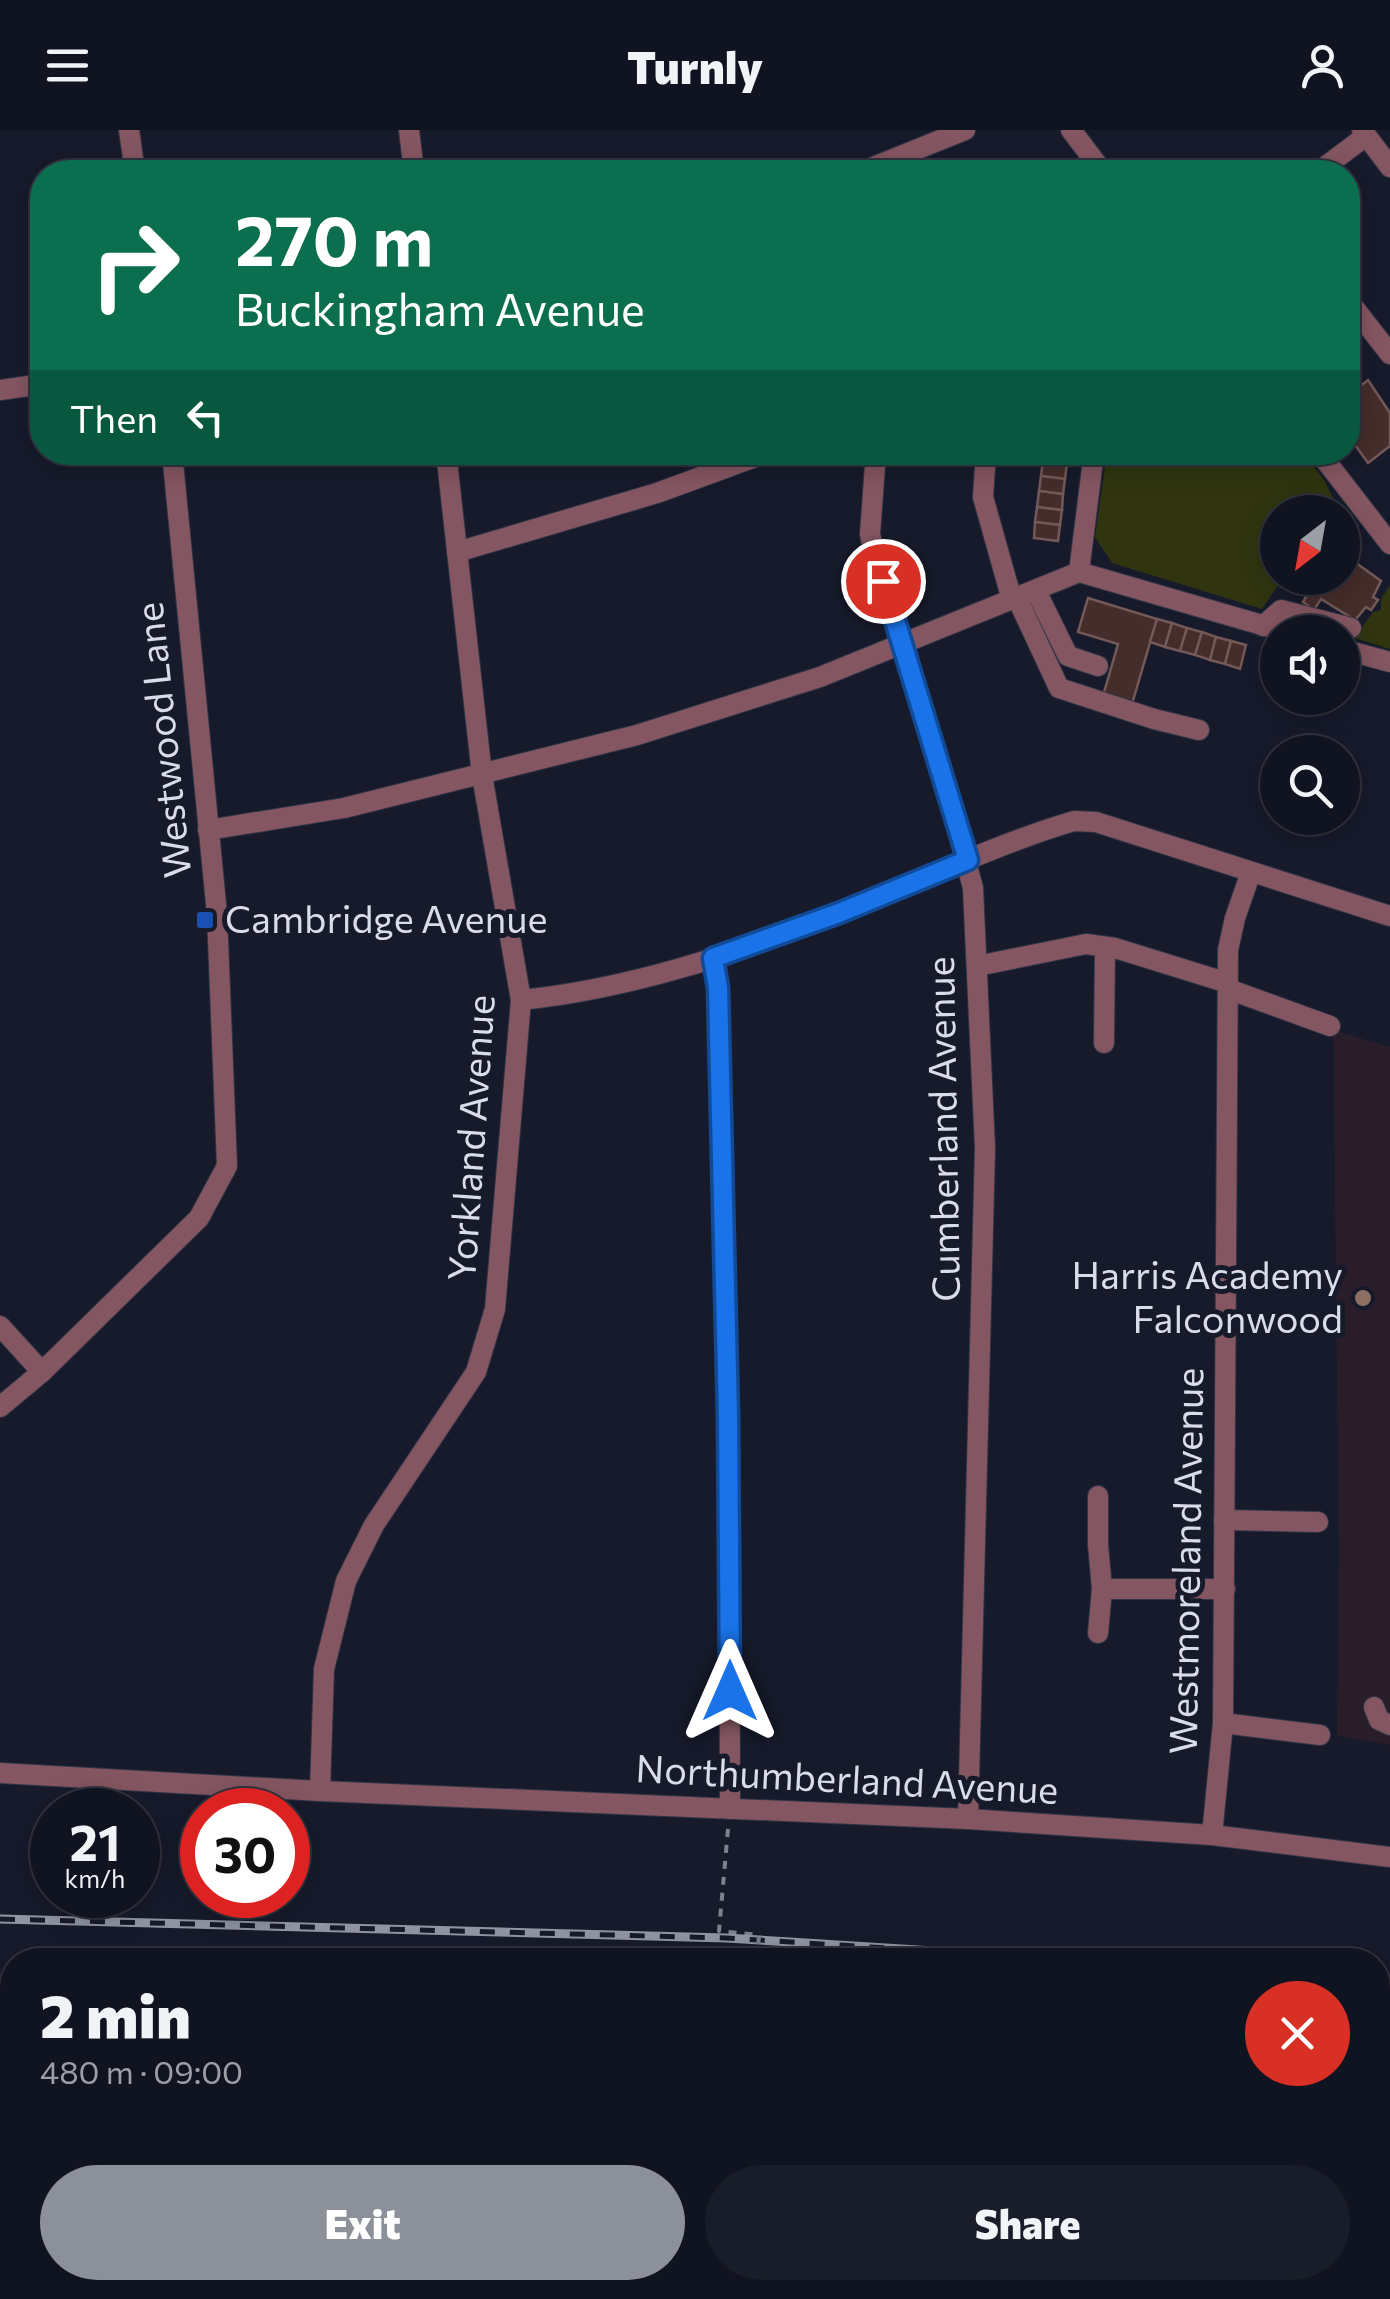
<!DOCTYPE html>
<meta charset="utf-8">
<style>
body{margin:0;font-family:Commissioner,sans-serif;background:#191d29;color:#f1f3f6;height:100vh;display:flex;flex-direction:column;font-size:38px;white-space:nowrap}
*{box-sizing:border-box;margin:0}
p{font-size:32px;color:#9c9ea5}
.icon{flex:none;width:55px;height:55px;fill:none;stroke:currentColor;stroke-width:2;stroke-linecap:round;stroke-linejoin:round}
.map{position:relative;flex:1;overflow:hidden}
.drawer{position:absolute;left:0px;top:1818px;width:1390px;height:352px;display:flex;flex-direction:column;background:#101420;border-radius:40px 40px 0 0;box-shadow:0 5px 25px #0003,0 0 0 2px #30333e}
.drawer>*{flex:none}
.banner{position:absolute;left:30px;top:30px;width:1330px;height:305px;border-radius:40px;box-shadow:0 5px 25px #0003,0 0 0 2px #30333e;background:#0b6e4f;color:#fff;overflow:hidden}
.needle{width:65px;rotate:211deg}
.controls{position:absolute;left:1260px;top:365px;display:grid;gap:20px}
.controls a{display:grid;place-items:center;width:100px;height:100px;border-radius:50%;background:#101420;box-shadow:0 5px 25px #0003,0 0 0 2px #30333e;font-size:50px}
.speed{position:absolute;left:30px;top:1658px;display:flex;gap:20px;font-size:50px;font-weight:700;text-align:center}
.speed>*{display:grid;place-content:center;width:130px;height:130px;border-radius:50%;background:#101420;box-shadow:0 5px 25px #0003,0 0 0 2px #30333e;line-height:1}
.speed small{font-size:25px;font-weight:400}
.speed .limit{border:15px solid #d22;background:#fff;color:#111}
.pin{position:absolute;display:grid;place-items:center;width:85px;height:85px;color:#fff;margin:-42px;border:5px solid #fff;border-radius:50%;box-shadow:0 2px 10px #0007}
.me{position:absolute;width:110px;margin:-55px;rotate:0deg;stroke-linejoin:round;filter:drop-shadow(0 0 8px #0008)}
.turn{display:flex;align-items:center;gap:35px;height:210px;padding:0 40px;font-size:45px}
.turn .icon{width:130px;height:130px;stroke-width:2.5}
.turn b{display:block;font-size:70px;line-height:85px}
.then{display:flex;align-items:center;height:95px;padding:0 40px;background:#0003;gap:20px;font-size:38px}
.round{display:grid;place-items:center;flex:none;width:105px;height:105px;border-radius:52px;background:#191d29}
.head{display:flex;align-items:center;justify-content:space-between;height:170px;padding:0 40px}
h1{font-size:60px;font-weight:800;line-height:75px}
.button{display:flex;gap:20px;margin-top:auto;padding:20px 40px}
.button a{flex:1;height:115px;border-radius:60px;background:#8c9099;color:#fff;font-size:40px;font-weight:800;line-height:115px;text-align:center}
.button a+a{background:#191d29;color:#f1f3f6}
header{display:flex;justify-content:space-between;align-items:center;height:130px;padding:0 40px;background:#101420;font-size:45px;font-weight:800}
.map>svg:first-child{display:block}
.education{fill:#2a1d2a}
.green{fill:#303510}
.building{fill:#442d2b;stroke:#735957;stroke-width:2.5}
.lines{fill:none;stroke-linecap:round;stroke-linejoin:round}
.minor-casing{stroke:#313546;stroke-width:22}
.path{stroke:#7c808f;stroke-width:4;stroke-dasharray:8 8;stroke-linecap:butt}
.minor{stroke:#845661;stroke-width:20}
.rail-casing{stroke:#9195a3;stroke-width:9}
.rail{stroke:#161a2b;stroke-width:5;stroke-dasharray:15;stroke-linecap:butt}
.path-bridge{stroke:#7c808f;stroke-width:4;stroke-dasharray:8 8;stroke-linecap:butt}
.route-casing{stroke:#114b97;stroke-width:25}
.route{stroke:#1a73e8;stroke-width:18}
.transit-dot{fill:#1a4fb4;stroke:#161a2b;stroke-width:4}
.education-dot{fill:#8d6e63;stroke:#161a2b;stroke-width:4}
.labels{text-anchor:middle;stroke-width:10;stroke-linejoin:round;paint-order:stroke}
.street-label{font-size:38px;fill:#d9dce9;stroke:#161a2b}
.poi-label{font-size:38px;fill:#d9dce9;stroke:#161a2b;text-anchor:start}
</style>
<header><svg class="icon" aria-label="menu" viewBox="0 0 24 24"><path d="M4 6h16M4 12h16M4 18h16"/></svg>Turnly<svg class="icon" aria-label="person" viewBox="0 0 24 24"><circle cx="12" cy="8" r="4"/><path d="M4 21q1-7 8-7t8 7"/></svg></header>
<div class="map">
<svg width="1390" height="2169" viewBox="0 0 1390 2169">
<rect width="100%" height="100%" fill="#161a2b"/>
<path class="education" d="M1333,900L1390,917V1615L1337,1606L1339,1418Z"/>
<g class="green">
<path d="M1107,323H1303L1324,350L1335,371L1327,382H1278V448H1283L1262,479L1112,433L1095,407Z"/>
<path d="M1390,455V519L1354,508L1373,482L1381,480V469Z"/>
<path d="M0,2157L114,2168L116,2169H0Z"/>
</g>
<g class="building">
<path d="M1368,250L1390,283V316L1368,333L1348,305V266Z"/>
<path d="M1044,322H1069L1067,333L1043,330Z"/>
<path d="M1043,330L1067,333L1065,349L1041,346Z"/>
<path d="M1041,346L1065,349L1063,364L1039,361Z"/>
<path d="M1039,361L1063,364L1062,380L1037,377Z"/>
<path d="M1037,377L1062,380L1060,395L1035,392Z"/>
<path d="M1035,392L1060,395L1058,411L1034,408Z"/>
<path d="M1348,427L1381,451L1373,467L1378,470L1371,480L1366,477L1355,490L1321,469L1314,480L1303,472L1317,448H1342V435Z"/>
<path d="M1088,468L1157,489L1132,574L1103,566L1118,514L1078,502Z"/>
<path d="M1157,489L1172,493L1165,517L1150,512Z"/>
<path d="M1172,493L1187,498L1180,521L1165,517Z"/>
<path d="M1187,498L1202,502L1195,525L1180,521Z"/>
<path d="M1202,502L1216,507L1210,530L1195,525Z"/>
<path d="M1216,507L1231,511L1225,534L1210,530Z"/>
<path d="M1231,511L1246,515L1240,539L1225,534Z"/>
<path d="M0,1878H12V1900L11,1897L0,1896Z"/>
<path d="M0,1960H12V1991L0,1990Z"/>
<path d="M0,2104L12,2106L11,2127L0,2126Z"/>
<path d="M424,2158H443L442,2169L424,2165Z"/>
<path d="M443,2158H462L461,2168L442,2169Z"/>
<path d="M473,2158H492L491,2169H472Z"/>
<path d="M492,2158H511L510,2169H491Z"/>
<path d="M522,2158H541L540,2169H521Z"/>
<path d="M541,2158H560L559,2169H540Z"/>
<path d="M566,2158H590L589,2169H565Z"/>
<path d="M590,2158H616L615,2169H589Z"/>
<path d="M621,2158H640L639,2169H620Z"/>
<path d="M640,2158H658V2169H639Z"/>
<path d="M704,2158H723L722,2169H703Z"/>
<path d="M723,2158H742L741,2169H722Z"/>
<path d="M748,2158L766,2159L765,2169H747Z"/>
</g>
<g class="lines">
<g class="minor-casing">
<g id="minor">
<path d="M129,0L135,42"/>
<path d="M409,0L414,42"/>
<path d="M1071,0L1103,42"/>
<path d="M1362,0L1390,37"/>
<path d="M861,42L965,0"/>
<path d="M1318,42L1366,6"/>
<path d="M1348,170L1390,224"/>
<path d="M0,260L42,254"/>
<path d="M876,322L870,404L873,419L942,640L973,758L985,1018L968,1689"/>
<path d="M986,322L983,367L1012,470"/>
<path d="M1319,322L1390,414"/>
<path d="M457,422L657,363L769,322"/>
<path d="M1079,442L1094,322"/>
<path d="M1036,461L1068,526L1098,536"/>
<path d="M1017,468L1059,558L1154,589L1199,600"/>
<path d="M1263,496L1281,480L1351,498"/>
<path d="M1342,519L1390,532"/>
<path d="M208,700L344,678L637,605L820,547L1079,442L1286,502"/>
<path d="M713,828L718,858L729,1285L730,1679"/>
<path d="M977,836L1086,814L1115,818L1228,853"/>
<path d="M1228,859L1330,896"/>
<path d="M521,870C630,859 737,823 838,784C917,753 993,715 1074,691L1096,692L1390,786"/>
<path d="M1104,913L1105,817"/>
<path d="M0,1196L42,1242"/>
<path d="M0,1277L42,1242L199,1088L227,1036L217,784L172,322"/>
<path d="M1098,1366V1415L1102,1459"/>
<path d="M1224,1390L1318,1392"/>
<path d="M1098,1503L1102,1459H1225"/>
<path d="M1374,1577L1379,1590L1390,1595"/>
<path d="M1223,1593L1320,1605"/>
<path d="M0,1643L320,1661L968,1689L1212,1705L1390,1727"/>
<path d="M320,1661L324,1539L346,1451L374,1395L476,1242L495,1179L521,870L482,645L446,322"/>
<path d="M1212,1705L1223,1593L1228,820L1235,788L1251,742"/>
<path d="M1378,1899L1390,1900"/>
<path d="M0,1928L12,1929"/>
<path d="M1378,2039L1390,2042"/>
<path d="M1268,2158L1324,2169"/>
<path d="M127,2169L128,2158"/>
<path d="M684,2169L685,2158"/>
</g>
</g>
<path class="path" d="M728,1699L719,1801L759,1805"/>
<use href="#minor" class="minor"/>
<g class="rail-casing">
<g id="rail">
<path d="M0,1789L726,1808L1080,1830"/>
<path d="M1378,1863L1390,1864"/>
</g>
</g>
<use href="#rail" class="rail"/>
<path class="path-bridge" d="M757,1830L759,1805"/>
</g>
<g class="lines">
<g class="route-casing">
<path id="route" d="M730,1561L728,1285L718,858L713,828L839,783L968,730L883,451"/>
</g>
<use href="#route" class="route"/>
</g>
<rect class="transit-dot" x="195" y="780" width="20" height="20" rx="5"/>
<circle class="education-dot" cx="1363" cy="1168" r="10"/>
<g class="labels">
<g class="street-label">
<text transform="translate(164 610) rotate(-96)" y="13">Westwood Lane</text>
<text transform="translate(944 999) rotate(-91)" y="13">Cumberland Avenue</text>
<text transform="translate(472 1008) rotate(-86)" y="13">Yorkland Avenue</text>
<text transform="translate(1187 1431) rotate(-89)" y="13">Westmoreland Avenue</text>
<text transform="translate(847 1650) rotate(3)" y="13">Northumberland Avenue</text>
</g>
<g class="poi-label">
<text x="225" y="803">Cambridge Avenue</text>
<text x="1343" y="1159" text-anchor="end">Harris Academy<tspan x="1343" dy="44">Falconwood</tspan></text>
</g>
</g>
</svg>
<div class="controls">
<a><svg class="needle" viewBox="-14 -14 28 28"><path d="M0-13l5 13h-10z" fill="#e53935"/><path d="M0 13l5-13h-10z" fill="#9c9ea5"/></svg></a>
<a><svg class="icon" aria-label="sound" viewBox="0 0 24 24"><path d="M4 9h4l5-4v14l-5-4H4zM17 9q2 3 0 6"/></svg></a>
<a><svg class="icon" aria-label="search" viewBox="0 0 24 24"><circle cx="10" cy="10" r="6"/><path d="M15 15l6 6"/></svg></a>
</div>
<div class="speed"><div>21<small>km/h</small></div><div class="limit">30</div></div>
<div class="pin" style="left:883px;top:451px;background:#d93025"><svg class="icon" aria-label="arrive" viewBox="0 0 24 24"><path d="M6 21V4h12l-3 4 3 4H6"/></svg></div>
<svg class="me" style="left:730px;top:1561px" viewBox="-20 -20 40 40"><path d="M0-17L14 15 0 8-14 15z" fill="#1a73e8" stroke="#fff" stroke-width="4"/></svg>
<div class="banner">
<div class="turn"><svg class="icon" aria-label="right" viewBox="0 0 24 24"><path d="M7 20v-9h11M14 6l5 5-5 5"/></svg><div><b>270 m</b>Buckingham Avenue</div></div>
<div class="then">Then<svg class="icon" aria-label="left" viewBox="0 0 24 24"><path d="M17 20v-9H6M10 6l-5 5 5 5"/></svg></div>
</div>
<section class="drawer">
<div class="head"><div><h1>2 min</h1><p>480 m · 09:00</p></div><a class="round" style="background:#d93025;color:#fff"><svg class="icon" aria-label="close" viewBox="0 0 24 24"><path d="M6 6l12 12M18 6L6 18"/></svg></a></div>
<div class="button"><a>Exit</a><a>Share</a></div>
</section>
</div>
